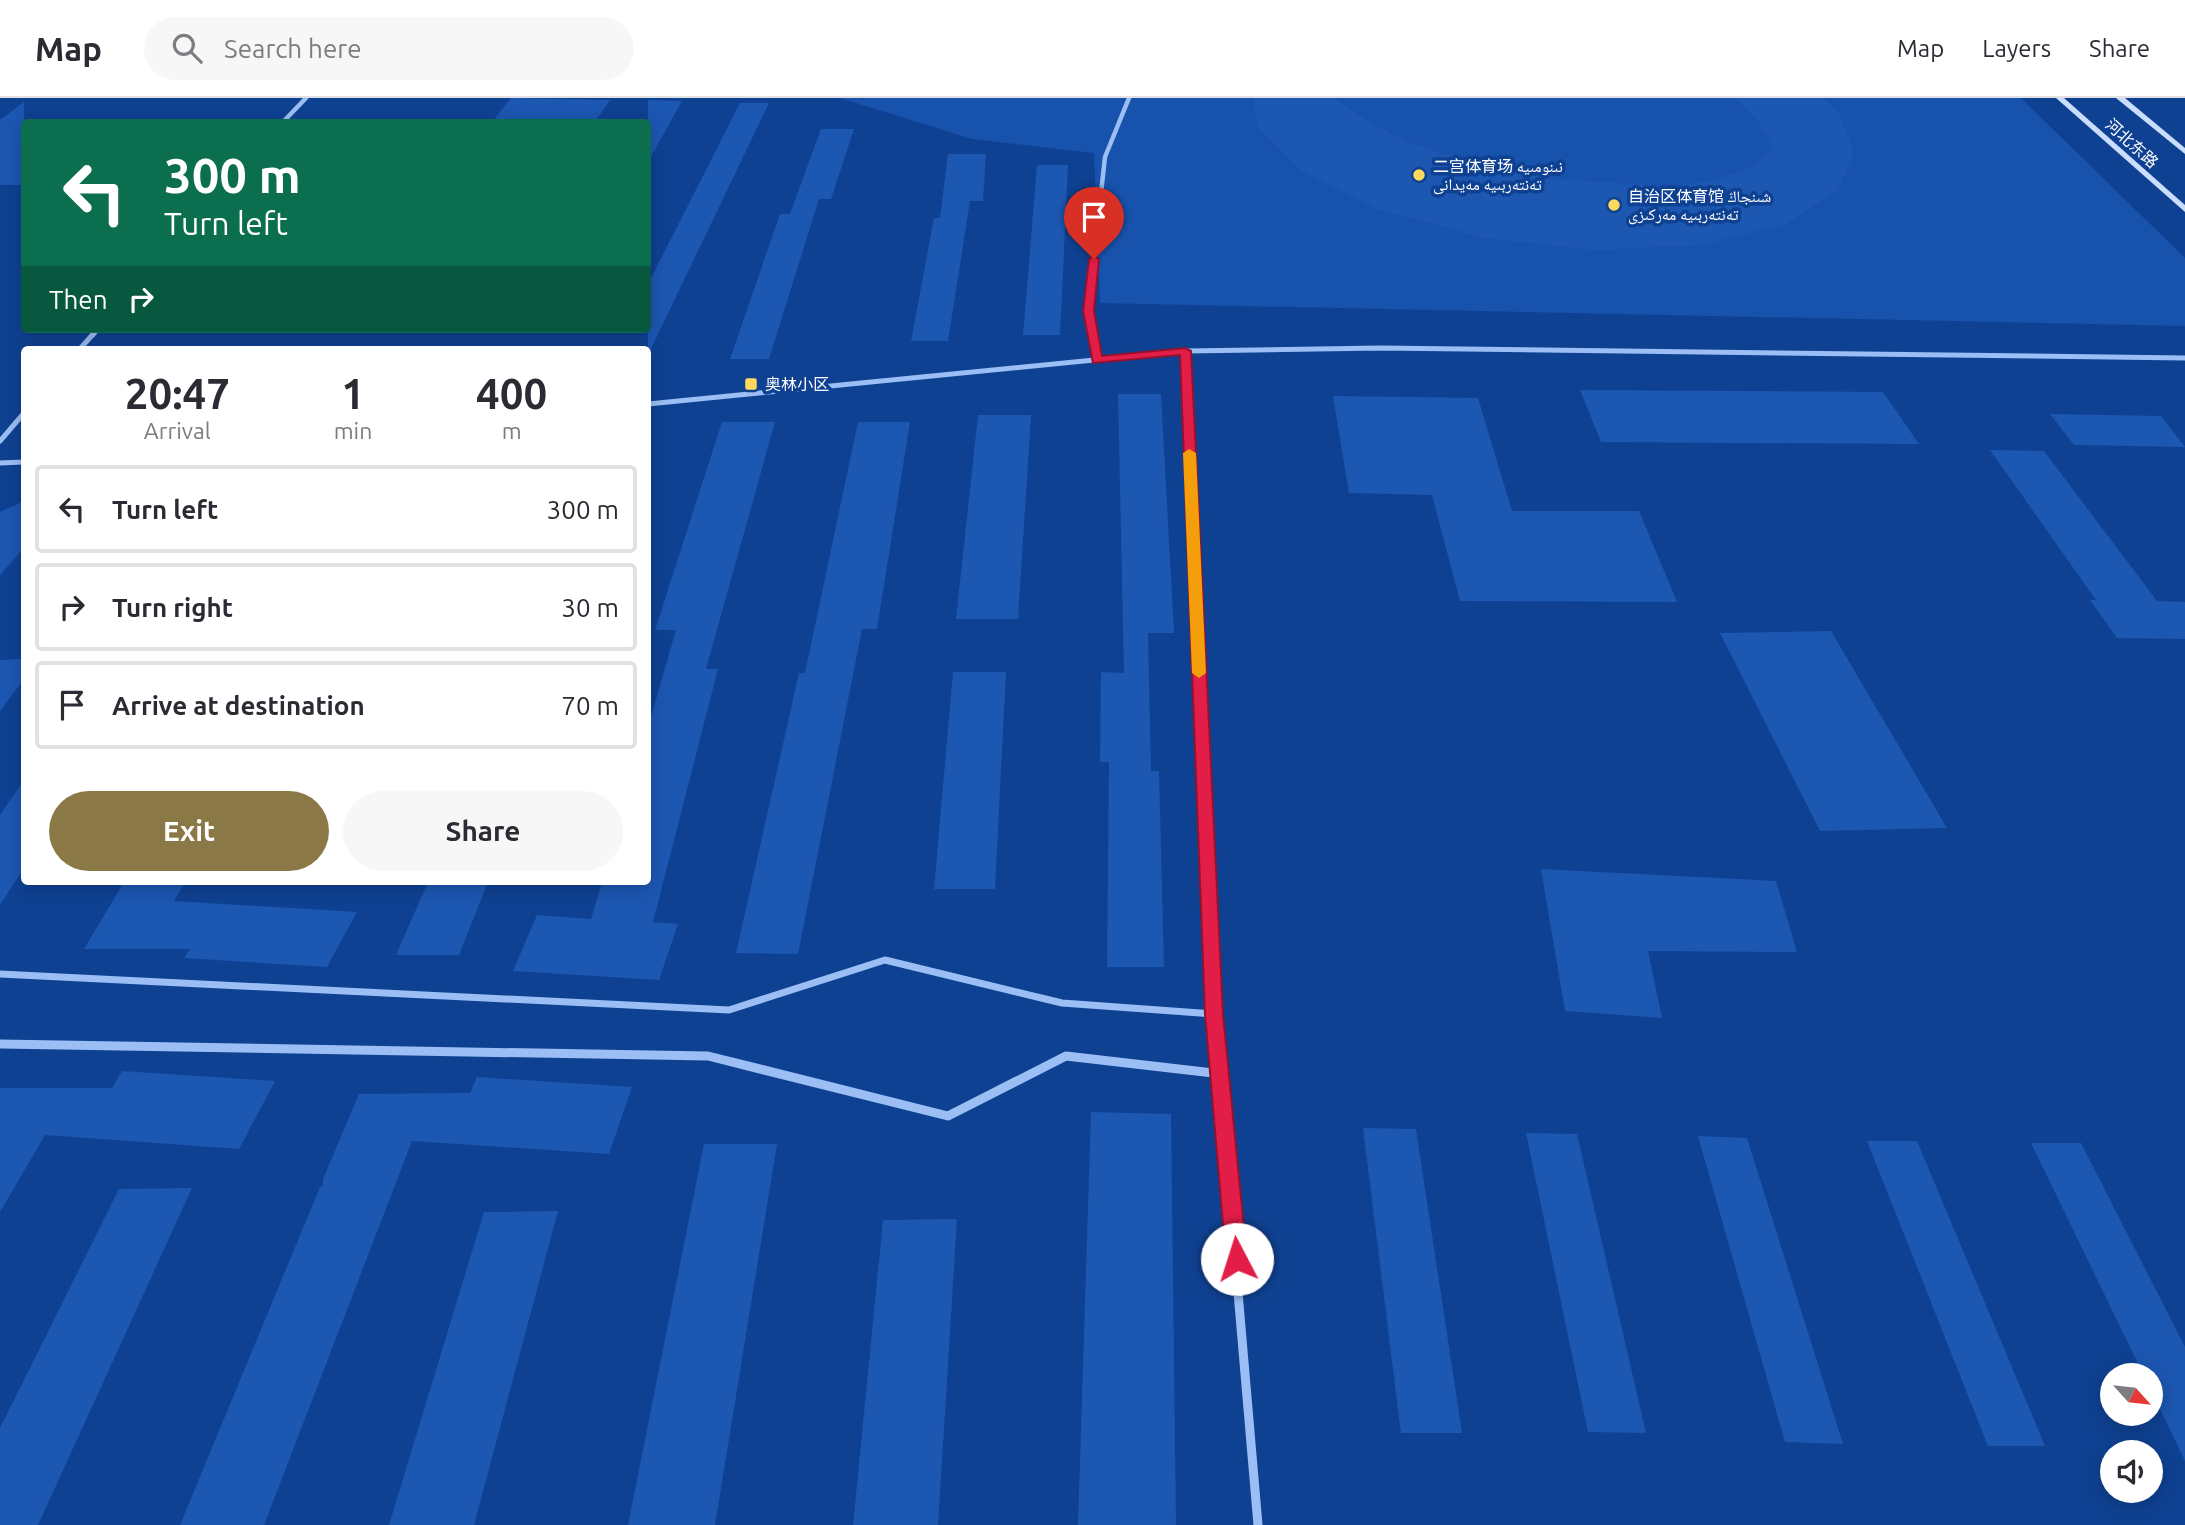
<!DOCTYPE html>
<meta charset="utf-8">
<style>
body{margin:0;font-family:Ubuntu,"Noto Naskh Arabic","Noto Sans SC",sans-serif;background:#f7f7f7;color:#2b2b33;height:100vh;display:flex;flex-direction:column;font-size:26px;white-space:nowrap}
*{box-sizing:border-box;margin:0}
p{font-size:23px;color:#7c7c81}
.icon{flex:none;width:38px;height:38px;fill:none;stroke:currentColor;stroke-width:2;stroke-linecap:round;stroke-linejoin:round}
.map{position:relative;flex:1;overflow:hidden}
.panel{position:absolute;left:21px;top:248px;width:630px;height:539px;display:flex;flex-direction:column;background:#fff;border-radius:7px;box-shadow:0 4px 18px #0003}
.panel>*{flex:none}
.top-card{position:absolute;left:21px;top:21px;width:630px;height:214px;border-radius:7px;box-shadow:0 4px 18px #0003;background:#0b6e4f;color:#fff;overflow:hidden}
.needle{width:46px;rotate:117deg}
.tools{position:absolute;left:2100px;top:1265px;display:grid;gap:14px}
.tools a{display:grid;place-items:center;width:63px;height:63px;border-radius:50%;background:#fff;box-shadow:0 4px 18px #0003;font-size:35px}
.pin{position:absolute;display:grid;place-items:center;width:60px;height:60px;color:#fff;margin:-72px -30px;border-radius:50% 50% 50% 0;rotate:-45deg;box-shadow:0 0 7px #0007}
.pin .icon{rotate:45deg}
.me{position:absolute;width:77px;margin:-38px;rotate:355deg;stroke-linejoin:round;filter:drop-shadow(0 0 5px #0008)}
.turn{display:flex;align-items:center;gap:24px;height:147px;padding:0 28px;font-size:32px}
.turn .icon{width:91px;height:91px;stroke-width:2.5}
.turn b{display:block;font-size:49px;line-height:60px}
.then{display:flex;align-items:center;height:66px;padding:0 28px;background:#0003;gap:14px;font-size:26px}
.eta{display:flex;justify-content:space-evenly;align-items:center;height:119px;text-align:center}
.eta b{font-size:42px;font-weight:600;line-height:49px}
.primary-button{display:flex;gap:14px;margin-top:auto;padding:14px 28px}
.primary-button a{flex:1;height:80px;border-radius:42px;background:#8a7946;color:#fff;font-size:28px;font-weight:600;line-height:80px;text-align:center}
.primary-button a+a{background:#f7f7f7;color:#2b2b33}
ul{padding:0;list-style:none}
li{display:flex;align-items:center;gap:21px;height:88px;margin:0 14px 10px;padding:0 14px;border:4px solid #e1e1e2;border-radius:7px}
li div{flex:1}
li b{display:block;font-size:26px}
li em{font-style:normal}
header{display:flex;align-items:center;gap:42px;box-sizing:border-box;height:98px;padding:0 35px;background:#fff;border-bottom:2px solid #e1e1e2}
header strong{font-size:33px}
nav{display:flex;gap:38px;margin-inline-start:auto;font-size:24px}
.search{width:490px;height:63px;background:#f7f7f7;display:flex;align-items:center;gap:18px;box-sizing:border-box;padding:0 24px;border-radius:38px;color:#7c7c81;font-size:26px}
.map>svg:first-child{display:block}
.green{fill:#1752ad}
.building{fill:#1c57b2}
.lines{fill:none;stroke-linecap:round;stroke-linejoin:round}
.street-far3{stroke:#9bbef4;stroke-width:4.5}
.street-far2{stroke:#9bbef4;stroke-width:5}
.street-far1{stroke:#9bbef4;stroke-width:7}
.street{stroke:#9bbef4;stroke-width:9}
.secondary{fill:#caddfd;fill-rule:evenodd}
.route{fill:#e11d48;stroke:#92132f;stroke-width:2}
.slow{fill:#f59e0b}
.poi-dot{fill:#ffd95d;stroke:#0f4192;stroke-width:2.5}
.labels{text-anchor:middle;stroke-width:7;stroke-linejoin:round;paint-order:stroke}
.far-street-label{font-size:16px;fill:#fff;stroke:#0f4192}
.far-poi-label{font-size:16px;fill:#fff;stroke:#0f4192;text-anchor:start}
</style>
<header>
<strong>Map</strong>
<div class="search"><svg class="icon" aria-label="search" viewBox="0 0 24 24"><circle cx="10" cy="10" r="6"/><path d="M15 15l6 6"/></svg>Search here</div>
<nav><a>Map</a><a>Layers</a><a>Share</a></nav>
</header>
<div class="map">
<svg width="2185" height="1427" viewBox="0 0 2185 1427">
<rect width="100%" height="100%" fill="#0f4192"/>
<path class="green" d="M840,0H2021L2185,160V228L1100,205L1094,55L972,41Z"/>
<g class="building">
<path d="M511,0H516L610,2L595,24H492Z"/>
<path d="M1253,0H1334L1358,17L1407,44L1472,65L1548,81L1675,88L1715,82L1747,71L1774,52L1760,26L1735,0H1822L1838,14L1854,54L1838,93L1785,126L1701,147L1596,152L1485,140L1380,112L1302,73L1258,30Z"/>
<path d="M648,2L682,3L648,64Z"/>
<path d="M24,4V87H0V22Z"/>
<path d="M740,5H769L648,257V186Z"/>
<path d="M821,31H854L831,101H819L769,261H730L780,116H790Z"/>
<path d="M948,56H986L983,103H970L948,243H911L934,120H940Z"/>
<path d="M1037,67H1068L1060,237H1023Z"/>
<path d="M1580,292L1883,294L1919,346L1601,344Z"/>
<path d="M1118,296H1161L1174,535H1148L1151,673H1159L1164,869H1107L1109,664H1100L1101,574L1124,575Z"/>
<path d="M1333,298L1478,300L1512,413H1639L1677,504L1460,503L1432,397L1349,395Z"/>
<path d="M2050,316L2161,318L2185,349L2074,347Z"/>
<path d="M978,317H1031L1018,521H956Z"/>
<path d="M722,324H775L706,571H718L653,824L678,826L659,882L513,873L537,817L591,821L602,784H648V629L676,532H655Z"/>
<path d="M858,324H910L877,531H862L798,856L736,855L799,575H805Z"/>
<path d="M1990,352L2044,353L2157,503L2185,504V541L2117,540L2090,502H2096Z"/>
<path d="M24,403V450L0,477V414Z"/>
<path d="M1831,533L1947,730L1820,733L1720,535Z"/>
<path d="M24,561V581L0,613V562Z"/>
<path d="M953,574H1006L995,791H934Z"/>
<path d="M24,682V770L0,807V717Z"/>
<path d="M1541,771L1776,783L1797,854L1648,853L1662,920L1565,913Z"/>
<path d="M124,784H185L174,803L357,814L327,869L184,860L190,851H84Z"/>
<path d="M428,784H488L459,857H396Z"/>
<path d="M122,973L275,983L239,1051L45,1037L0,1114V990H112Z"/>
<path d="M477,979L632,989L609,1056L412,1043L264,1427H180L320,1089H323V1081L359,996L470,995Z"/>
<path d="M1091,1014L1171,1016L1176,1427H1078Z"/>
<path d="M1363,1030L1416,1031L1462,1335H1401Z"/>
<path d="M1526,1035L1577,1036L1646,1335L1588,1334Z"/>
<path d="M1698,1038L1747,1040L1843,1346L1785,1344Z"/>
<path d="M1867,1043H1917L2045,1348H1988Z"/>
<path d="M2031,1045H2081L2185,1249V1363L2151,1292V1278H2144Z"/>
<path d="M704,1046H777L715,1427H628Z"/>
<path d="M192,1090L38,1427H0V1330L119,1091Z"/>
<path d="M558,1113L474,1427H389L484,1114Z"/>
<path d="M957,1121L938,1427H853L883,1122Z"/>
</g>
<g class="lines">
<g class="street-far3">
<path d="M283,24L306,0"/>
<path d="M93,237L98,231"/>
<path d="M1092,237L1088,213L1105,59L1129,0"/>
</g>
<g class="street-far2">
<path d="M1092,235L1097,262"/>
<path d="M79,252L94,235"/>
<path d="M1185,253L1198,540"/>
<path d="M648,306L1185,253L1380,250L2185,260"/>
<path d="M0,343L24,315"/>
<path d="M0,365L24,364"/>
</g>
<g class="street-far1">
<path d="M1197,538L1216,929"/>
<path d="M0,876L729,912L885,862L1062,905L1214,916"/>
</g>
<g class="street">
<path d="M1215,927L1258,1427"/>
<path d="M0,946L708,958L948,1018L1066,958L1222,976"/>
</g>
<g class="secondary">
<path d="M2056,0H2064L2185,107V114Z"/>
<path d="M2116,0H2125L2185,50V56Z"/>
</g>
</g>
<path class="route" d="M1094,158L1099,161L1094,213L1102,258L1185,250L1191,253L1223,916L1247,1161L1244,1169L1237,1172L1229,1169L1226,1161L1205,916L1180,257L1093,265L1083,213L1089,161Z"/>
<path class="slow" d="M1189,351L1196,355L1206,575L1199,580L1192,575L1183,355Z"/>
<g class="poi-dot">
<circle cx="1419" cy="77" r="7"/>
<circle cx="1614" cy="107" r="7"/>
<rect x="744" y="279" width="14" height="14" rx="3.5"/>
</g>
<g class="labels">
<g class="far-street-label">
<text transform="translate(2132 45) rotate(42)" y="6">河北东路</text>
</g>
<g class="far-poi-label">
<text x="1433" y="74">二宫体育场 نىنومىيە<tspan x="1433" dy="18">تەنتەربىيە مەيدانى</tspan></text>
<text x="1628" y="104">自治区体育馆 شىنجاڭ<tspan x="1628" dy="18">تەنتەربىيە مەركىزى</tspan></text>
<text x="765" y="292">奥林小区</text>
</g>
</g>
</svg>
<div class="tools">
<a><svg class="needle" viewBox="-14 -14 28 28"><path d="M0-13l5 13h-10z" fill="#e53935"/><path d="M0 13l5-13h-10z" fill="#7c7c81"/></svg></a>
<a><svg class="icon" aria-label="sound" viewBox="0 0 24 24"><path d="M4 9h4l5-4v14l-5-4H4zM17 9q2 3 0 6"/></svg></a>
</div>
<div class="pin" style="left:1094px;top:161px;background:#d93025"><svg class="icon" aria-label="arrive" viewBox="0 0 24 24"><path d="M6 21V4h12l-3 4 3 4H6"/></svg></div>
<svg class="me" style="left:1237px;top:1161px" viewBox="-20 -20 40 40"><circle r="19" fill="#fff"/><path d="M0-13L10 11 0 6-10 11z" fill="#e11d48"/></svg>
<div class="top-card">
<div class="turn"><svg class="icon" aria-label="left" viewBox="0 0 24 24"><path d="M17 20v-9H6M10 6l-5 5 5 5"/></svg><div><b>300 m</b>Turn left</div></div>
<div class="then">Then<svg class="icon" aria-label="right" viewBox="0 0 24 24"><path d="M7 20v-9h11M14 6l5 5-5 5"/></svg></div>
</div>
<section class="panel">
<div class="eta">
<div><b>20:47</b><p>Arrival</p></div>
<div><b>1</b><p>min</p></div>
<div><b>400</b><p>m</p></div>
</div>
<ul>
<li><svg class="icon" aria-label="left" viewBox="0 0 24 24"><path d="M17 20v-9H6M10 6l-5 5 5 5"/></svg><div><b>Turn left</b></div><em>300 m</em></li>
<li><svg class="icon" aria-label="right" viewBox="0 0 24 24"><path d="M7 20v-9h11M14 6l5 5-5 5"/></svg><div><b>Turn right</b></div><em>30 m</em></li>
<li><svg class="icon" aria-label="arrive" viewBox="0 0 24 24"><path d="M6 21V4h12l-3 4 3 4H6"/></svg><div><b>Arrive at destination</b></div><em>70 m</em></li>
</ul>
<div class="primary-button"><a>Exit</a><a>Share</a></div>
</section>
</div>
